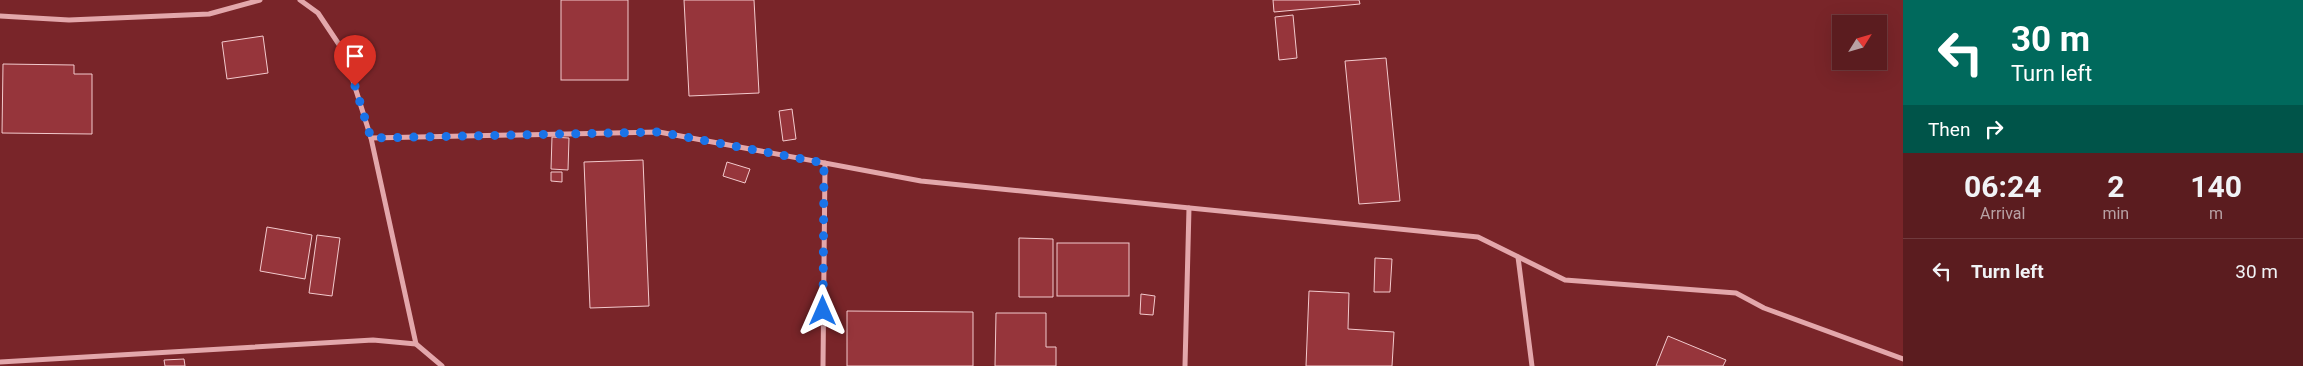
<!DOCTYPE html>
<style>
body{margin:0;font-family:Roboto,sans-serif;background:#612528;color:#f1f3f6;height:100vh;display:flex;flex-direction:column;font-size:19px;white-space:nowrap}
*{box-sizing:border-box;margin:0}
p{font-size:16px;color:#b8a1a4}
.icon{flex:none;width:28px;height:28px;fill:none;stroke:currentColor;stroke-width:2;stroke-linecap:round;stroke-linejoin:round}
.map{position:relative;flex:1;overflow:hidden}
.panel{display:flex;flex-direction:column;background:#5b1c1f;width:400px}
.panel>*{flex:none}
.guide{background:#00695c;color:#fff;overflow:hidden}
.needle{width:32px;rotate:53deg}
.fabs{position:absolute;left:1832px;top:15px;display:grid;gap:10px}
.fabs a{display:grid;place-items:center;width:55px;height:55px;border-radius:0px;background:#5b1c1f;box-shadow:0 5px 20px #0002,0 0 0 1px #703a3d;font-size:25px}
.pin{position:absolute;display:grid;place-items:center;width:42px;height:42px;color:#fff;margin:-51px -21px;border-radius:50% 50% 50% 0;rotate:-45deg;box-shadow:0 0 5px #0007}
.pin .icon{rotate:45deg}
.me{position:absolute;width:55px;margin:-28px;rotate:0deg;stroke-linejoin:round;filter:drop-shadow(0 0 4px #0008)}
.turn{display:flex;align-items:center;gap:18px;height:105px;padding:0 25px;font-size:22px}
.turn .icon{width:65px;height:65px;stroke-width:2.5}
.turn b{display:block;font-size:35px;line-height:42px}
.then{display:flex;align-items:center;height:48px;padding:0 25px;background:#0003;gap:10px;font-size:19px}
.eta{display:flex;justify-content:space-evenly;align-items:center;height:85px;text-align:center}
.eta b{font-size:30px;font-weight:700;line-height:35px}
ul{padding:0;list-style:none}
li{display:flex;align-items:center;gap:15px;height:65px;padding:0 25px;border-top:1px solid #703a3d}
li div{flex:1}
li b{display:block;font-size:19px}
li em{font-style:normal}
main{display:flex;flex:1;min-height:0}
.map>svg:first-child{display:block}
.building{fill:#96353b;stroke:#f3cacd}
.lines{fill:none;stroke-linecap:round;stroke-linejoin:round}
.minor{stroke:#e3a7ab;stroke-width:5}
.route{stroke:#1a73e8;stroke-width:9;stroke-dasharray:0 16.2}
</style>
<main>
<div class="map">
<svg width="1903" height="366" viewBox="0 0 1903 366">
<rect width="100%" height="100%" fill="#792529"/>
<g class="building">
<rect x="561" y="0" width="67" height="80"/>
<path d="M684,0H754L759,93L689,96Z"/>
<path d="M1273,0H1359L1360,4L1274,12Z"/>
<path d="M1293,15L1297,58L1279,60L1275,17Z"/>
<path d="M263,36L268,73L227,79L222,42Z"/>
<path d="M1386,58L1400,201L1359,204L1345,61Z"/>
<path d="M3,64L74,65V74H92V134L2,133Z"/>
<path d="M792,109L796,139L783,141L779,111Z"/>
<path d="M552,137L569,138L568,170L551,169Z"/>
<path d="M643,160L649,306L590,308L584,162Z"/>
<path d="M727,162L750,169L745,183L723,176Z"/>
<path d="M551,172H562V182L551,181Z"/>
<path d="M267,227L312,235L305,279L260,271Z"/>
<path d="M317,235L340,238L332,296L309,293Z"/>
<path d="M1019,238L1053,239V297H1019Z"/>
<rect x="1057" y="243" width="72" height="53"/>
<path d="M1375,258L1392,259L1390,292H1374Z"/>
<path d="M1309,291L1349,293L1348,329L1394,332L1392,366H1306Z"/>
<path d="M1141,294L1155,296L1153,315L1140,314Z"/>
<path d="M847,311L973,312V366H847Z"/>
<path d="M996,313H1046V347H1056V366H995Z"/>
<path d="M1668,336L1726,360L1723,366H1656Z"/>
<path d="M184,359L185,366H165L164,360Z"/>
</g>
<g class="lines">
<g class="minor">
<path d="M300,0L318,13L344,52L371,138L416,344"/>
<path d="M0,16L69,20L209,14L260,0"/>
<path d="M371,138L659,132L921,181L1478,237L1565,280L1736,293L1764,308L1903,359"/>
<path d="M1518,257L1532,366"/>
<path d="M0,362L373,340L416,344L442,366"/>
<path d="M823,366L825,163"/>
<path d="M1185,366L1189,208"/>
</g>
</g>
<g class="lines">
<path class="route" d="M355,86L371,138L659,132L824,163L823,311"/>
</g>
</svg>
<div class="fabs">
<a><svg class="needle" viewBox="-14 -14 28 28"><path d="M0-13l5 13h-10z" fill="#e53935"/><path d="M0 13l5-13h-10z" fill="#b8a1a4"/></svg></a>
</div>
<div class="pin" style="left:355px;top:86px;background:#d93025"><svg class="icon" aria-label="arrive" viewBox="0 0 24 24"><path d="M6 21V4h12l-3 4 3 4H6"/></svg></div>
<svg class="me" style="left:823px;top:311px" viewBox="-20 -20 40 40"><path d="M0-17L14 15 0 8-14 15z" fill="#1a73e8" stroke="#fff" stroke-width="4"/></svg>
</div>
<section class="panel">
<div class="guide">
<div class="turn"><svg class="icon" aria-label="left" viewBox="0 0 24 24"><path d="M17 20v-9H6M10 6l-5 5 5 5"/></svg><div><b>30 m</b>Turn left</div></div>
<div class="then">Then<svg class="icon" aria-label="right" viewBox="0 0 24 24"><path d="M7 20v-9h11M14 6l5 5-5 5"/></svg></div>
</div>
<div class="eta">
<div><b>06:24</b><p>Arrival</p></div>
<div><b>2</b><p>min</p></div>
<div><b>140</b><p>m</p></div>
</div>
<ul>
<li><svg class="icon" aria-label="left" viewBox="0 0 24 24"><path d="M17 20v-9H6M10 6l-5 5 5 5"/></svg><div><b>Turn left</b></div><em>30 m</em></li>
</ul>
</section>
</main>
